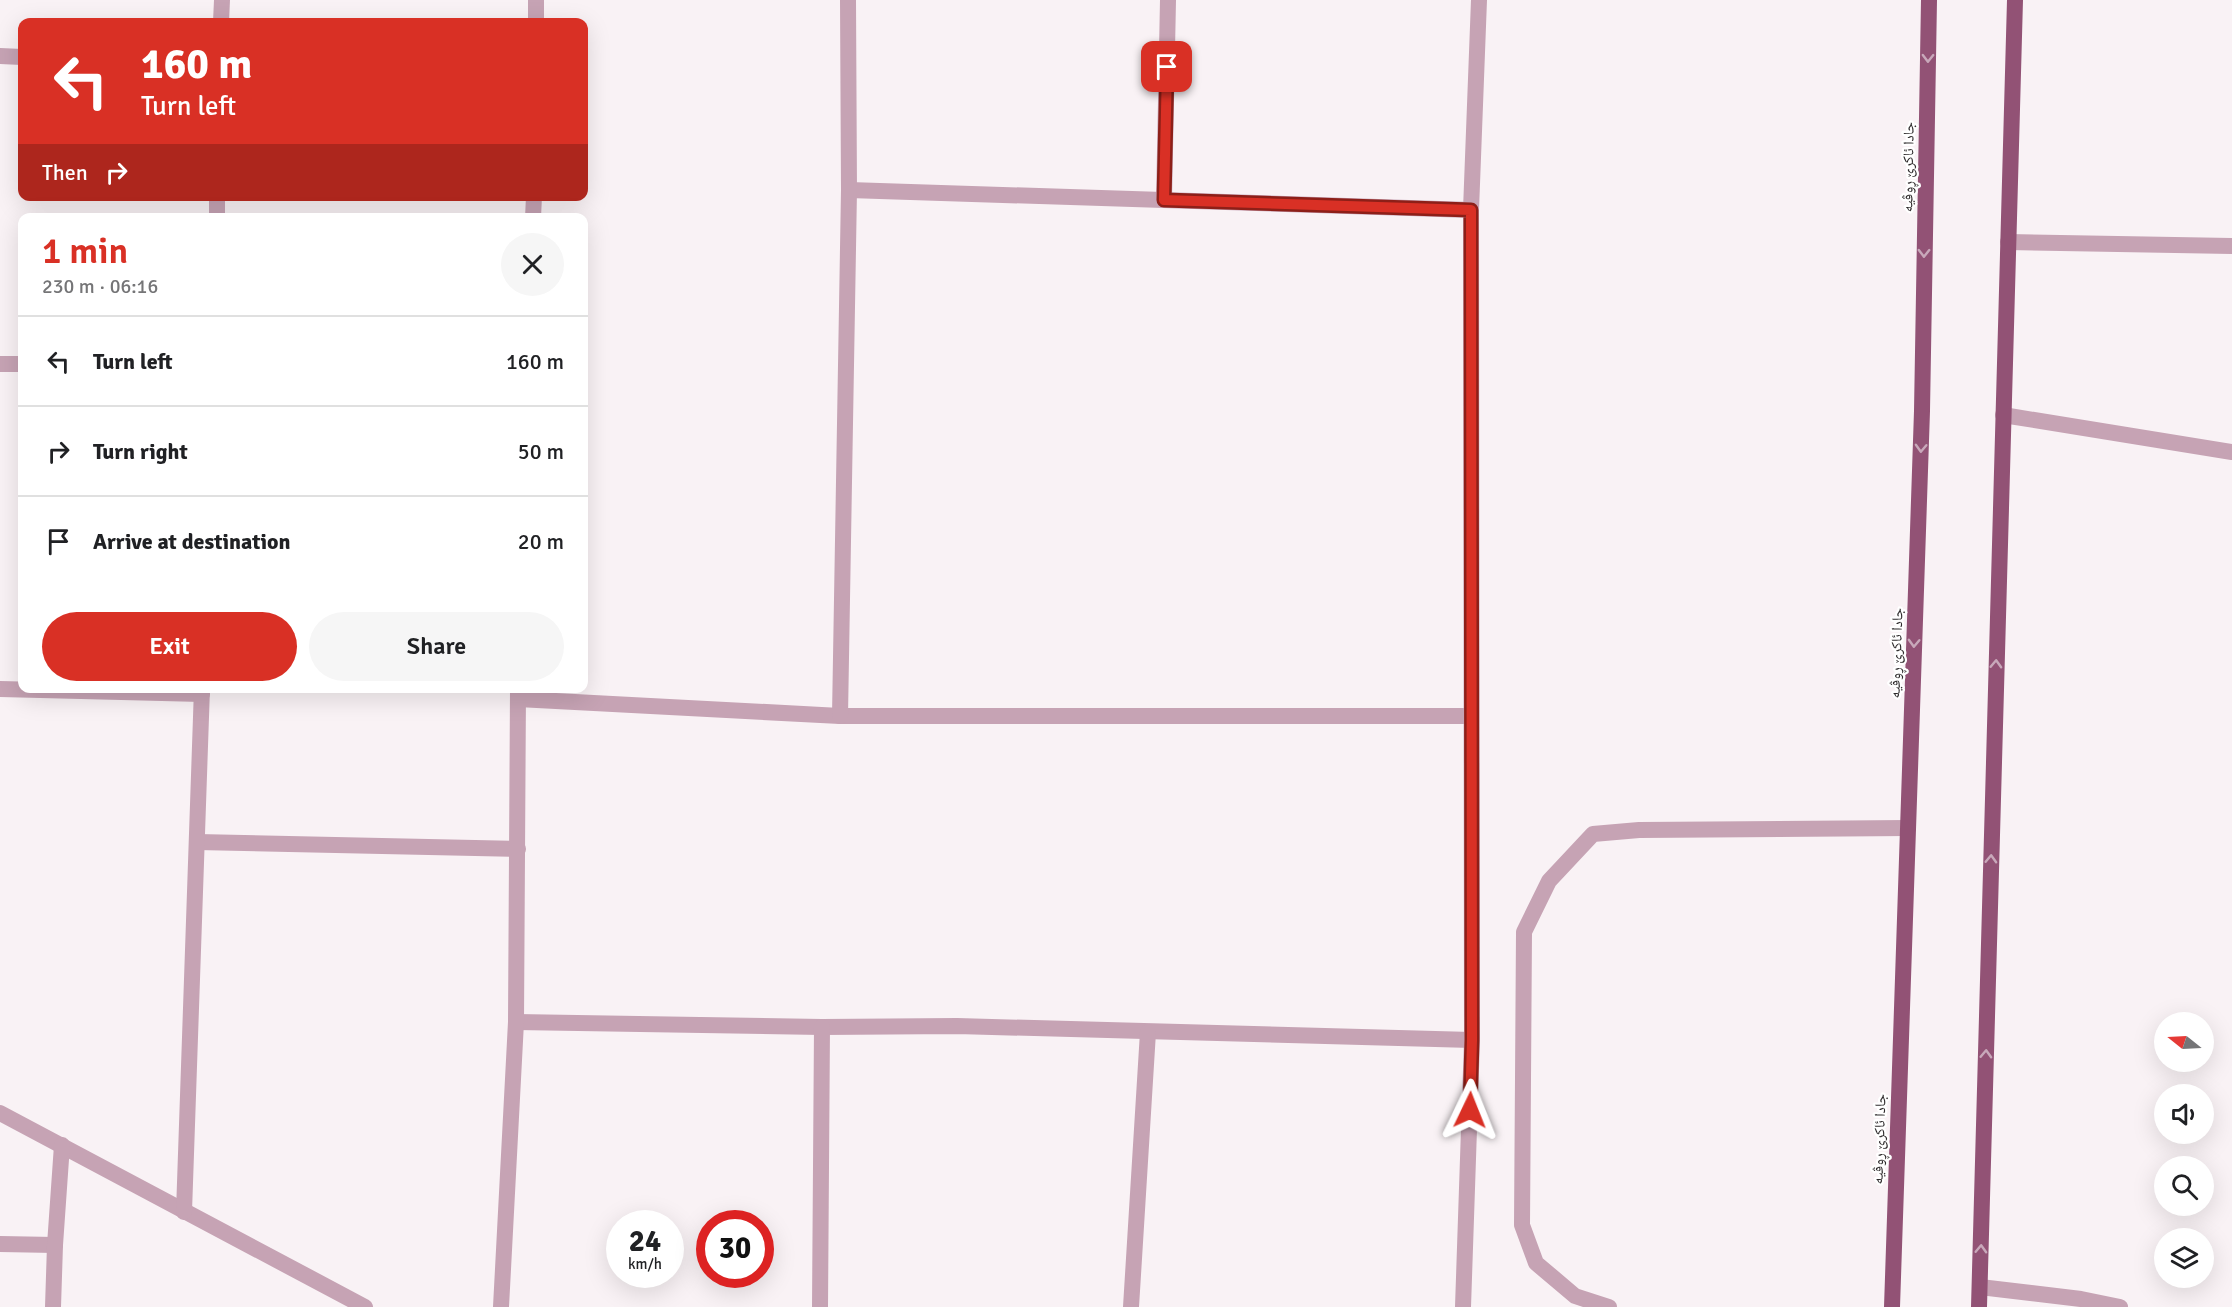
<!DOCTYPE html>
<meta charset="utf-8">
<style>
body{margin:0;font-family:Signika,"Noto Naskh Arabic",sans-serif;background:#f6f6f6;color:#202124;height:100vh;display:flex;flex-direction:column;font-size:22px;white-space:nowrap}
*{box-sizing:border-box;margin:0}
p{font-size:20px;color:#757577}
.icon{flex:none;width:33px;height:33px;fill:none;stroke:currentColor;stroke-width:2;stroke-linecap:round;stroke-linejoin:round}
.map{position:relative;flex:1;overflow:hidden}
.sheet{position:absolute;left:18px;top:213px;width:570px;height:480px;display:flex;flex-direction:column;background:#fff;border-radius:12px;box-shadow:0 6px 24px #0002}
.sheet>*{flex:none}
.hud{position:absolute;left:18px;top:18px;width:570px;height:183px;border-radius:12px;box-shadow:0 6px 24px #0002;background:#d93025;color:#fff;overflow:hidden}
.needle{width:39px;rotate:288deg}
.buttons{position:absolute;left:2154px;top:1012px;display:grid;gap:12px}
.buttons a{display:grid;place-items:center;width:60px;height:60px;border-radius:50%;background:#fff;box-shadow:0 6px 24px #0002;font-size:30px}
.speed{position:absolute;left:606px;top:1210px;display:flex;gap:12px;font-size:30px;font-weight:700;text-align:center}
.speed>*{display:grid;place-content:center;width:78px;height:78px;border-radius:50%;background:#fff;box-shadow:0 6px 24px #0002;line-height:1}
.speed small{font-size:15px;font-weight:400}
.speed .limit{border:9px solid #d22;background:#fff;color:#111}
.pin{position:absolute;display:grid;place-items:center;width:51px;height:51px;color:#fff;margin:-26px;border-radius:12px;box-shadow:0 3px 9px #0006}
.me{position:absolute;width:66px;margin:-33px;rotate:2deg;stroke-linejoin:round;filter:drop-shadow(0 0 4px #0008)}
.turn{display:flex;align-items:center;gap:21px;height:126px;padding:0 24px;font-size:27px}
.turn .icon{width:78px;height:78px;stroke-width:2.5}
.turn b{display:block;font-size:42px;line-height:51px}
.then{display:flex;align-items:center;height:57px;padding:0 24px;background:#0003;gap:12px;font-size:22px}
.round{display:grid;place-items:center;flex:none;width:63px;height:63px;border-radius:32px;background:#f6f6f6}
.headline{display:flex;align-items:center;justify-content:space-between;height:102px;padding:0 24px}
h1{font-size:36px;font-weight:600;line-height:45px;color:#d93025}
.primary-button{display:flex;gap:12px;margin-top:auto;padding:12px 24px}
.primary-button a{flex:1;height:69px;border-radius:36px;background:#d93025;color:#fff;font-size:24px;font-weight:600;line-height:69px;text-align:center}
.primary-button a+a{background:#f6f6f6;color:#202124}
ul{padding:0;list-style:none}
li{display:flex;align-items:center;gap:18px;height:90px;padding:0 24px;border-top:2px solid #e0e0e0}
li div{flex:1}
li b{display:block;font-size:22px}
li em{font-style:normal}
.map>svg:first-child{display:block}
.lines{fill:none;stroke-linecap:round;stroke-linejoin:round}
.service{stroke:#c6a3b4;stroke-width:16}
.minor{stroke:#c6a3b4;stroke-width:16}
.trunk{stroke:#925275;stroke-width:16}
.oneway{stroke:#c8a8ba}
.route-casing{stroke:#8d1f18;stroke-width:15}
.route{stroke:#d93025;stroke-width:10}
.labels{text-anchor:middle;stroke-width:4.5;stroke-linejoin:round;paint-order:stroke}
.street-label{font-size:15px;fill:#2d2a2b;stroke:#fff}
</style>
<div class="map">
<svg width="2232" height="1307" viewBox="0 0 2232 1307">
<rect width="100%" height="100%" fill="#f9f2f5"/>
<g class="lines">
<g class="service">
<path d="M2008,242L2232,246"/>
<path d="M2003,415L2232,452"/>
<path d="M1980,1287L2081,1299L2120,1307"/>
<path d="M1609,1307L1575,1296L1536,1263L1522,1225L1524,932L1549,881L1593,834L1639,830L1908,828"/>
</g>
<g class="minor">
<path d="M221,22L222,0"/>
<path d="M536,22V0"/>
<path d="M0,56L22,57"/>
<path d="M849,190L1471,210"/>
<path d="M1164,200L1168,0"/>
<path d="M217,218V196"/>
<path d="M533,218L534,196"/>
<path d="M0,364H22"/>
<path d="M0,689L202,694"/>
<path d="M518,699L840,716H1471"/>
<path d="M840,716L849,190L848,0"/>
<path d="M197,842L518,849"/>
<path d="M516,1022L822,1027L957,1026L1472,1040"/>
<path d="M0,1113L365,1307"/>
<path d="M184,1212L202,688"/>
<path d="M0,1244L55,1245"/>
<path d="M53,1307L55,1245L62,1145"/>
<path d="M501,1307L516,1022L518,689"/>
<path d="M820,1307L822,1027"/>
<path d="M1131,1307L1148,1032"/>
<path d="M1463,1307L1472,1040L1471,210L1479,0"/>
</g>
<g class="trunk">
<path d="M1892,1307L1922,411L1929,0"/>
<path d="M1979,1307L2015,0"/>
</g>
</g>
<defs><path id="oneway-chevron" d="M-2-3.5L2.5 0L-2 3.5" fill="none" stroke-width="1.6" stroke-linecap="round" stroke-linejoin="round" transform="scale(1.5)"/></defs>
<g class="oneway">
<use href="#oneway-chevron" transform="translate(1928 58) rotate(91)"/>
<use href="#oneway-chevron" transform="translate(1924 253) rotate(91)"/>
<use href="#oneway-chevron" transform="translate(1921 448) rotate(92)"/>
<use href="#oneway-chevron" transform="translate(1914 643) rotate(92)"/>
<use href="#oneway-chevron" transform="translate(1996 664) rotate(-88)"/>
<use href="#oneway-chevron" transform="translate(1991 859) rotate(-88)"/>
<use href="#oneway-chevron" transform="translate(1986 1054) rotate(-88)"/>
<use href="#oneway-chevron" transform="translate(1981 1249) rotate(-88)"/>
</g>
<g class="lines">
<g class="route-casing">
<path id="route" d="M1167,67L1164,200L1471,210L1472,1040L1470,1110"/>
</g>
<use href="#route" class="route"/>
</g>
<g class="labels">
<g class="street-label">
<text transform="translate(1908 167) rotate(-89)" y="5">جادا ئاکرێ ڕوڤیە</text>
<text transform="translate(1896 653) rotate(-88)" y="5">جادا ئاکرێ ڕوڤیە</text>
<text transform="translate(1879 1139) rotate(-88)" y="5">جادا ئاکرێ ڕوڤیە</text>
</g>
</g>
</svg>
<div class="buttons">
<a><svg class="needle" viewBox="-14 -14 28 28"><path d="M0-13l5 13h-10z" fill="#e53935"/><path d="M0 13l5-13h-10z" fill="#757577"/></svg></a>
<a><svg class="icon" aria-label="sound" viewBox="0 0 24 24"><path d="M4 9h4l5-4v14l-5-4H4zM17 9q2 3 0 6"/></svg></a>
<a><svg class="icon" aria-label="search" viewBox="0 0 24 24"><circle cx="10" cy="10" r="6"/><path d="M15 15l6 6"/></svg></a>
<a><svg class="icon" aria-label="layers" viewBox="0 0 24 24"><path d="M12 4l9 5-9 5-9-5zM3 14l9 5 9-5"/></svg></a>
</div>
<div class="speed"><div>24<small>km/h</small></div><div class="limit">30</div></div>
<div class="pin" style="left:1167px;top:67px;background:#d93025"><svg class="icon" aria-label="arrive" viewBox="0 0 24 24"><path d="M6 21V4h12l-3 4 3 4H6"/></svg></div>
<svg class="me" style="left:1470px;top:1110px" viewBox="-20 -20 40 40"><path d="M0-17L14 15 0 8-14 15z" fill="#d93025" stroke="#fff" stroke-width="4"/></svg>
<div class="hud">
<div class="turn"><svg class="icon" aria-label="left" viewBox="0 0 24 24"><path d="M17 20v-9H6M10 6l-5 5 5 5"/></svg><div><b>160 m</b>Turn left</div></div>
<div class="then">Then<svg class="icon" aria-label="right" viewBox="0 0 24 24"><path d="M7 20v-9h11M14 6l5 5-5 5"/></svg></div>
</div>
<section class="sheet">
<div class="headline"><div><h1>1 min</h1><p>230 m · 06:16</p></div><a class="round"><svg class="icon" aria-label="close" viewBox="0 0 24 24"><path d="M6 6l12 12M18 6L6 18"/></svg></a></div>
<ul>
<li><svg class="icon" aria-label="left" viewBox="0 0 24 24"><path d="M17 20v-9H6M10 6l-5 5 5 5"/></svg><div><b>Turn left</b></div><em>160 m</em></li>
<li><svg class="icon" aria-label="right" viewBox="0 0 24 24"><path d="M7 20v-9h11M14 6l5 5-5 5"/></svg><div><b>Turn right</b></div><em>50 m</em></li>
<li><svg class="icon" aria-label="arrive" viewBox="0 0 24 24"><path d="M6 21V4h12l-3 4 3 4H6"/></svg><div><b>Arrive at destination</b></div><em>20 m</em></li>
</ul>
<div class="primary-button"><a>Exit</a><a>Share</a></div>
</section>
</div>
